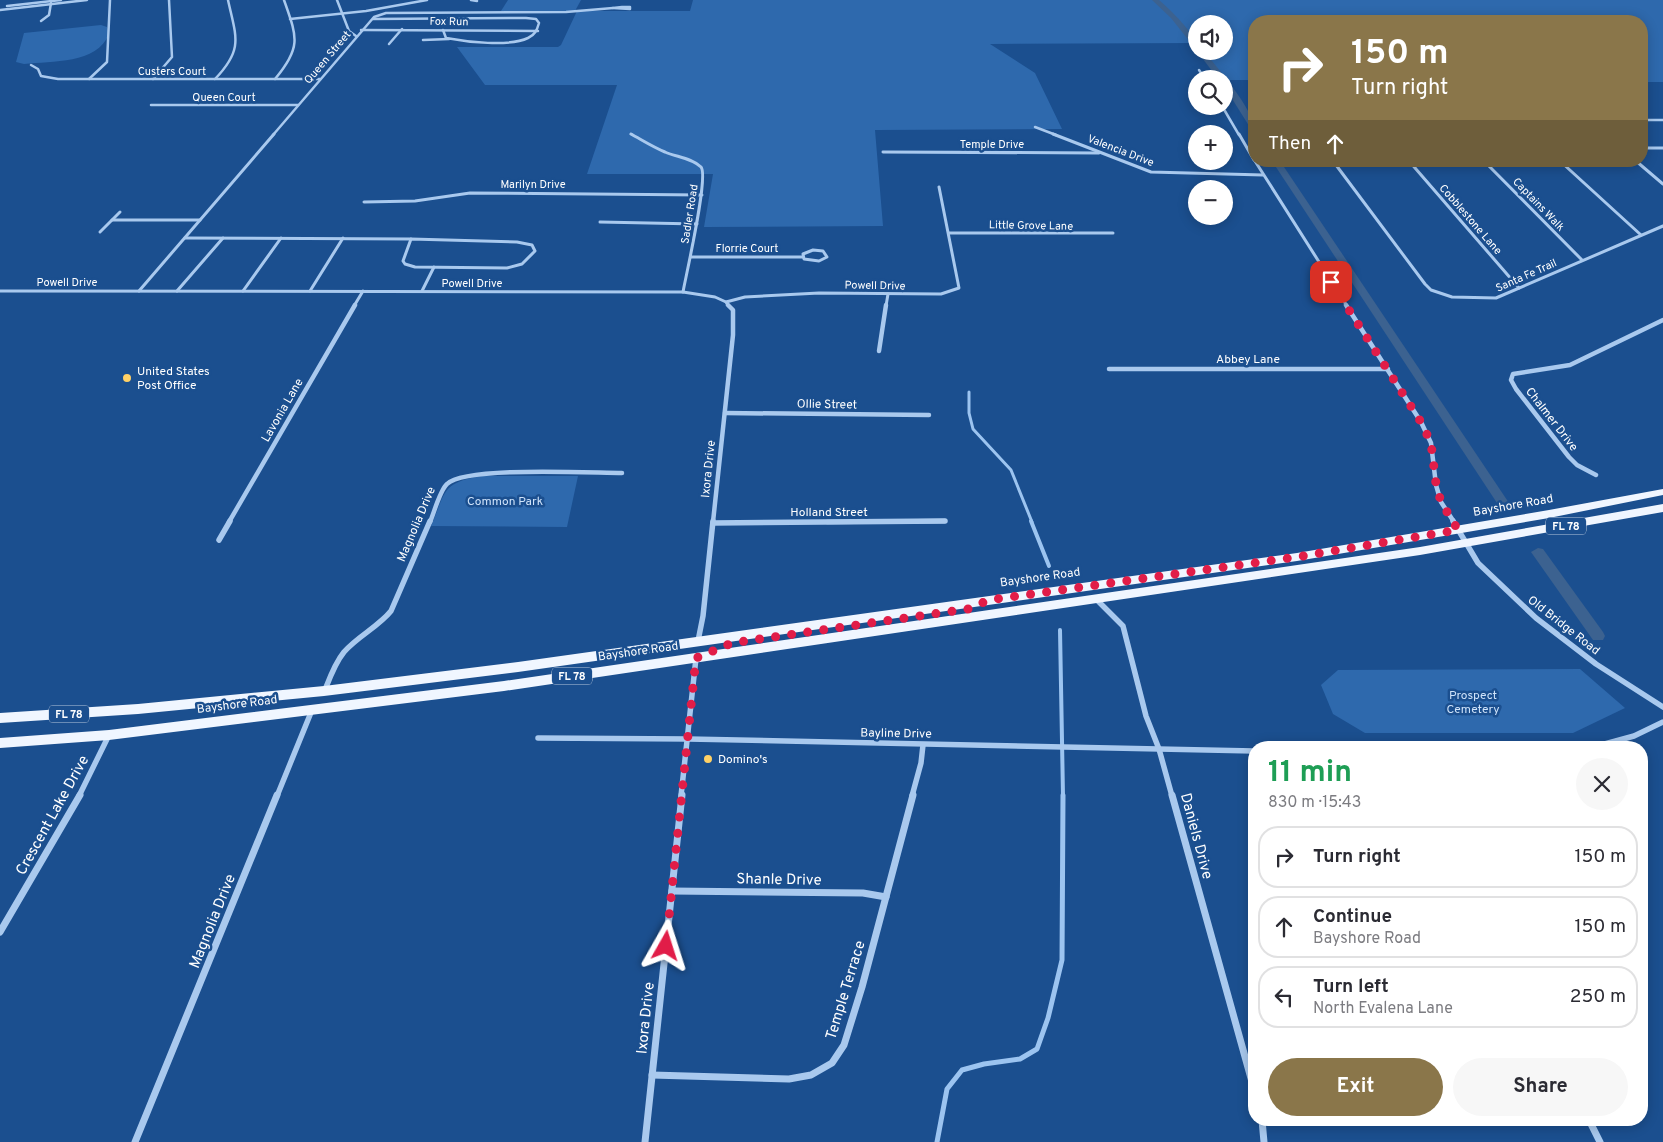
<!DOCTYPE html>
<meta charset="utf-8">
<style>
body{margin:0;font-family:Overpass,sans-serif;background:#f7f7f7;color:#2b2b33;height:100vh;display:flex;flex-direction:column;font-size:19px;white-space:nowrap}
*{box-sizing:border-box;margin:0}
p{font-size:16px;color:#7c7c81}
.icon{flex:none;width:28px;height:28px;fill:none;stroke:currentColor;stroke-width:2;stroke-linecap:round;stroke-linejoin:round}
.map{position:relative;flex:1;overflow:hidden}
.panel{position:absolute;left:1248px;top:741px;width:400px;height:385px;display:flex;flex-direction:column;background:#fff;border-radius:20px;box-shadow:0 2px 12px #0003}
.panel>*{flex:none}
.guide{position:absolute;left:1248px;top:15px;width:400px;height:152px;border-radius:20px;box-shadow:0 2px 12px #0003;background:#8a764a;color:#fff;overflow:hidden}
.tools{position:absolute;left:1188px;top:15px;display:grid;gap:10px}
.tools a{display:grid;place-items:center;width:45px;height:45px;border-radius:50%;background:#fff;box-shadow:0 2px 12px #0003;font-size:25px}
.pin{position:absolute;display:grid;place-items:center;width:42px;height:42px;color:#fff;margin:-21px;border-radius:10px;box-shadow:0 2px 8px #0006}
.me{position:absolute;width:55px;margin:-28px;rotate:6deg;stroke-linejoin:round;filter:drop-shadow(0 0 4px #0008)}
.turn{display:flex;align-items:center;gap:18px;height:105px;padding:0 20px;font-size:22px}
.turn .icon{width:65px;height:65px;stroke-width:2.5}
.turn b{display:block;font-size:35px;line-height:42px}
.then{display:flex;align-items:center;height:48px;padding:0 20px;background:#0003;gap:10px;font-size:19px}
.round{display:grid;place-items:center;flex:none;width:52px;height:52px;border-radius:26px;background:#f7f7f7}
.head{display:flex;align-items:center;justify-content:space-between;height:85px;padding:0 20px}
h1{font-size:30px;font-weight:700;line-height:38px;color:#1e9e55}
.button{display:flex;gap:10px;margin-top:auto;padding:10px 20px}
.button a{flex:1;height:58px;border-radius:30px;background:#8a764a;color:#fff;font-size:20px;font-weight:700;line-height:58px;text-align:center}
.button a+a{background:#f7f7f7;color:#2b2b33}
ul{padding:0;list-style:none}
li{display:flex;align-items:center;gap:15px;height:62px;margin:0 10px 8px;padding:0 10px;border:2px solid #e1e1e2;border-radius:20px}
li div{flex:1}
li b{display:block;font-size:19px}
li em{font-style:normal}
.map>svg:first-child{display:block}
.green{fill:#2e69ad}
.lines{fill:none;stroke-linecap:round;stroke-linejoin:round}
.stream-far2{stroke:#9cc4f0;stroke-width:3}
.stream-far1{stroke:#9cc4f0;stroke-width:4}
.stream{stroke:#9cc4f0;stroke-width:5}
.canal{fill:#3c6290;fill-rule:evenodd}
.minor-far4{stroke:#a9c9ee;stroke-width:2.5}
.minor-far3{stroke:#a9c9ee;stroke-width:3}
.minor-far2{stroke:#a9c9ee;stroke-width:4.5}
.minor-far1{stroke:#a9c9ee;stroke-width:5.5}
.minor{stroke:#a9c9ee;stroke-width:7}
.primary{fill:#f0f6ff;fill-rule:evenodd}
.route{stroke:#e11d48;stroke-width:9;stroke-dasharray:0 16.2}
.poi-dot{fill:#ffd166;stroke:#1b4f8f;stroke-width:2}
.labels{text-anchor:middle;stroke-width:5;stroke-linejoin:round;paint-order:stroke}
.far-street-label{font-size:11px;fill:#fff;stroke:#1b4f8f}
.shield{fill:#1b4f8f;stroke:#bbcadd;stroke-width:1}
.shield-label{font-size:11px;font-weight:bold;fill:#fff}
.street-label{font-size:12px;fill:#fff;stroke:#1b4f8f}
.poi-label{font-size:12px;fill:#fff;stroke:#1b4f8f;text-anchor:start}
.park-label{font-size:12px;fill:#cfe3fa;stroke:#1b4f8f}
.near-street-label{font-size:15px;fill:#fff;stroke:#1b4f8f}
</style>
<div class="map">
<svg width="1663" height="1142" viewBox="0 0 1663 1142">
<rect width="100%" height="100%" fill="#1b4f8f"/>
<g class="green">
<path d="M508,0H581L575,11H501Z"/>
<path d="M693,0H1663V82H1641V21H1254V80H1224L1204,51H1224V24H1196V43L990,44L1035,73L1062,129L875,130L883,226L704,227L713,174H587L617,85H485L457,47H558L561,45L577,11H690Z"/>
<path d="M101,25L107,27L109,34C97,64 52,61 24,64L16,62L24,33Z"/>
<path d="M483,476H578L567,527L431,526C446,491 442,482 483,476Z"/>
<path d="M1580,669L1625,708L1573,733H1365L1333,714L1321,685L1338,670Z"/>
</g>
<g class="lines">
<path class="stream-far2" d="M969,392V413L973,429L1011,470L1032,522"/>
<g class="stream-far1">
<path d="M1031,521L1049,566"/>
<path d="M1060,630L1063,796"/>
</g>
<path class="stream" d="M937,1142L947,1089L962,1070L984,1064L1020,1059L1037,1049L1048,1018L1062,960L1063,795"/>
<g class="canal">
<path d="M1152,0H1159C1170,10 1196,33 1196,48L1194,47L1171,18Z"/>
<path d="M1197,51H1204C1217,68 1254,109 1254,129H1251L1224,86V79H1218Z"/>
<path d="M1272,161H1280L1509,503L1508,506L1503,507L1497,503Z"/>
<path d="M1538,548L1543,549L1603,632L1605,636L1603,640H1593L1531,552Z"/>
</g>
<g class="minor-far4">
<path d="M337,0L349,31L356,36"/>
<path d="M471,0L477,1"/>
<path d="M7,6L61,0"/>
<path d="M622,7H630V9L613,8Z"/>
<path d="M0,10L87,0"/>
<path d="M290,19L366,11L427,0"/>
<path d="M373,19L526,18L536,19L539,23C537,30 535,35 528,38C509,47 467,42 446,38L443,30"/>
<path d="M41,21L49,15L51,3"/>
<path d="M361,30L538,31"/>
<path d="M423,40L449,39"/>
<path d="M389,44L402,29"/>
<path d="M31,65L38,69L41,76L58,79H320"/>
<path d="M1199,70L1205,79"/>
<path d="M89,79L107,62L110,0"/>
<path d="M153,79L172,57L169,0"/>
<path d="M215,79C244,49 236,37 228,0"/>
<path d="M275,79C302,47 297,37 284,0"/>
<path d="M151,105H298"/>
<path d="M1222,106L1239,135"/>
<path d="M1641,120H1663"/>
<path d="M1035,127L1056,135"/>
<path d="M631,134L633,135"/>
<path d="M273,135L374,17L386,13L566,12L613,8"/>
</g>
<g class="minor-far3">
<path d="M631,134C642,140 653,147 665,152C676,157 692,158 701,167C709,176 686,275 683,292"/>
<path d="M1053,134L1151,172L1263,175"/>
<path d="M1239,134L1254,160"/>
<path d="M1641,148H1663"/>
<path d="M883,152L1099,153"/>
<path d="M1255,161L1347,306"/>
<path d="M1333,161L1425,284L1431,290L1452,297L1496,298L1663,226"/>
<path d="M1409,161L1519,288"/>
<path d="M1484,161L1582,260"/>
<path d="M1560,161L1641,235"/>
<path d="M1636,161L1663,184"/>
<path d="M364,202L415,201L470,193L702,195"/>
<path d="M112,220H200"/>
<path d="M600,222L697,224"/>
<path d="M100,232L120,212"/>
<path d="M949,233H1113"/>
<path d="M185,238L411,239"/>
<path d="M411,239L517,242L532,245L535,251L522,264L507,268L415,267L405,264L403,261Z"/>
<path d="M813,250L823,251L827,257L819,261L804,259L803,254Z"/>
<path d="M691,257H803"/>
<path d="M0,291L683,292L715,297L726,302L745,297L819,293L941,294L959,288L939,187"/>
<path d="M139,291L274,134"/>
<path d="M177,291L223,238"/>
<path d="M243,291L281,238"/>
<path d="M310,291L343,238"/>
<path d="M422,291L434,267"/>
<path d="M726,302L729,306"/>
<path d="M354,306L363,291"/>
<path d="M886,306L888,294"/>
</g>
<g class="minor-far2">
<path d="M1346,305L1421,422L1431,443L1436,485L1441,502L1454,522"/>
<path d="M879,351L886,305"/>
<path d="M1109,369H1388"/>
<path d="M725,413L929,415"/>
<path d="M1596,475L1577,465L1569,457L1516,389L1511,380L1513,374L1570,365L1663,320"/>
<path d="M229,522L355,305"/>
<path d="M430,522C434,513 440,490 447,484C465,466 591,473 622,473"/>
<path d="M713,522L733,335V310L728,305"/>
<path d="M827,522L945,521"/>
</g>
<g class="minor-far1">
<path d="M1453,521L1478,563L1536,618L1596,664L1663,707"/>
<path d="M713,523L945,521"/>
<path d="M219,540L230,521"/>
<path d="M1097,600L1123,626L1146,716L1159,749L1172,796"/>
<path d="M698,641L703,616L713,521"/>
<path d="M325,690C330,677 335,663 344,652C358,636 378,627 391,611L430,521"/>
<path d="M538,738L688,739L1254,751"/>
<path d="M1590,748L1634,736L1663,722"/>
<path d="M79,796L109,735"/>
<path d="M277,796L312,710"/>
<path d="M681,796L696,658"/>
<path d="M912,796L921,763L923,745"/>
</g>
<g class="minor">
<path d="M1172,795L1254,1089"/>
<path d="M672,891L863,893L886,897"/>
<path d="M0,932L80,795"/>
<path d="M652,1075L789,1079L811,1075L832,1063L844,1045L862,987L913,795"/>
<path d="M1262,1120L1264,1142"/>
<path d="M1589,1120L1600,1142"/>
<path d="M135,1142L277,795"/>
<path d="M645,1142L682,795"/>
</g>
<g class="primary">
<path d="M1663,489V495L1549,518L1297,561L518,672L324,696L138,714L0,723V713L138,704L324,686L518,662L1297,553L1549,510Z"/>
<path d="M1663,504V512L1420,555L504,691L109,740L0,748V738L109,730L504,681L1420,547Z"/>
</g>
</g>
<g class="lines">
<path class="route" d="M666,946L696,658L732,643L968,609L989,600L1297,557L1458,530L1441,502L1436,484L1431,443L1421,422L1331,282"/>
</g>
<g class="poi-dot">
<circle cx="127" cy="378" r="5"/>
<circle cx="708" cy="759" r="5"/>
</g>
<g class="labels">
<g class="far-street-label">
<text transform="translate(449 21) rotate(1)" y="4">Fox Run</text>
<text transform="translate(327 57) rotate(-50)" y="4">Queen Street</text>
<text x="172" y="75">Custers Court</text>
<text x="224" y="101">Queen Court</text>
<text x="992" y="148">Temple Drive</text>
<text transform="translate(1121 150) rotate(21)" y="4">Valencia Drive</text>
<text x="533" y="188">Marilyn Drive</text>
<text transform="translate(1539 204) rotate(46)" y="4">Captains Walk</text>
<text transform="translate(689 214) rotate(-81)" y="4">Sadler Road</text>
<text transform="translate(1471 219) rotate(49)" y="4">Cobblestone Lane</text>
<text transform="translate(1031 225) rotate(1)" y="4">Little Grove Lane</text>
<text x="747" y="252">Florrie Court</text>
<text transform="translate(1526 275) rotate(-24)" y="4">Santa Fe Trail</text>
<text x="67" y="286">Powell Drive</text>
<text x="472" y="287">Powell Drive</text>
<text transform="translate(875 285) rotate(1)" y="4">Powell Drive</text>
</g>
<g class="shield">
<rect x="1546" y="517.5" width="40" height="17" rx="4"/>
<rect x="552" y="667.5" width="40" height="17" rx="4"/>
<rect x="49" y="705.5" width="40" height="17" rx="4"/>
</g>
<g class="shield-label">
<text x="1566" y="530">FL 78</text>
<text x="572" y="680">FL 78</text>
<text x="69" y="718">FL 78</text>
</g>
<g class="street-label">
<text x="1248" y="363">Abbey Lane</text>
<text transform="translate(827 404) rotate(1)" y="4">Ollie Street</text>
<text transform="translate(282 410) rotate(-60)" y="4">Lavonia Lane</text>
<text transform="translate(1552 419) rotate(52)" y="4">Chalmer Drive</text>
<text transform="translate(708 469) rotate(-84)" y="4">Ixora Drive</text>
<text transform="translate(1513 505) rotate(-10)" y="4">Bayshore Road</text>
<text x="829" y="516">Holland Street</text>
<text transform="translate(416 524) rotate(-67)" y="4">Magnolia Drive</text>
<text transform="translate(1040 577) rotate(-8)" y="4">Bayshore Road</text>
<text transform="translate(1564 625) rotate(38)" y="4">Old Bridge Road</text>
<text transform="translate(638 651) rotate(-8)" y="4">Bayshore Road</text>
<text transform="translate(237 704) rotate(-7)" y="4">Bayshore Road</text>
<text transform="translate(896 733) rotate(1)" y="4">Bayline Drive</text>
</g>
<g class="poi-label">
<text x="137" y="375">United States<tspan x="137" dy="14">Post Office</tspan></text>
<text x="718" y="763">Domino's</text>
</g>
<g class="park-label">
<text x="505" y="505">Common Park</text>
<text x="1473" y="699">Prospect<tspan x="1473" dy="14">Cemetery</tspan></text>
</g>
<g class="near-street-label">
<text transform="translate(52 815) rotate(-61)" y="5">Crescent Lake Drive</text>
<text transform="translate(1197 836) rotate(75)" y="5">Daniels Drive</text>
<text transform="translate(779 879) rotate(1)" y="5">Shanle Drive</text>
<text transform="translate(212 921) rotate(-68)" y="5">Magnolia Drive</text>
<text transform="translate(845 990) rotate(-73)" y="5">Temple Terrace</text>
<text transform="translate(645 1018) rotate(-84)" y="5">Ixora Drive</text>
</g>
</g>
</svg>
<div class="tools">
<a><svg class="icon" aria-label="sound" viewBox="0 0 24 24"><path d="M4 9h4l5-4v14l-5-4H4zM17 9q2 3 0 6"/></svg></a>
<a><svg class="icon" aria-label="search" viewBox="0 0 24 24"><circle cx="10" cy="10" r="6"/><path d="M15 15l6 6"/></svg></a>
<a>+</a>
<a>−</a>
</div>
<div class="pin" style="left:1331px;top:282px;background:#d93025"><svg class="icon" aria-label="arrive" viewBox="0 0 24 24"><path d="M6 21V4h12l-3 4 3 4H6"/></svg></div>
<svg class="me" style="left:666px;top:946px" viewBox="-20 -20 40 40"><path d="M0-17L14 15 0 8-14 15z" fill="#e11d48" stroke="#fff" stroke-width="4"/></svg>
<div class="guide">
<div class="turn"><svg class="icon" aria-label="right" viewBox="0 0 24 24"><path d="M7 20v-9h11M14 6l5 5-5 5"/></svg><div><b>150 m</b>Turn right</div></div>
<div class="then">Then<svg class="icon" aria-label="ahead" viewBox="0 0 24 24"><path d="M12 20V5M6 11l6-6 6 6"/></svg></div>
</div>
<section class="panel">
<div class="head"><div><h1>11 min</h1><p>830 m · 15:43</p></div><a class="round"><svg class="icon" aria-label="close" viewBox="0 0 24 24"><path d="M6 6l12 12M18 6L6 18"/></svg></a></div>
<ul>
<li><svg class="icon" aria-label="right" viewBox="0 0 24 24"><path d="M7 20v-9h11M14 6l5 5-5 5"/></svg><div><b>Turn right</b></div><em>150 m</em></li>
<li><svg class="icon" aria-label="ahead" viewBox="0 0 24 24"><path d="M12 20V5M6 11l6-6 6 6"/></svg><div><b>Continue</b><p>Bayshore Road</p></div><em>150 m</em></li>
<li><svg class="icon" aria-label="left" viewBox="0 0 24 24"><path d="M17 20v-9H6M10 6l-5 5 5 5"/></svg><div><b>Turn left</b><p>North Evalena Lane</p></div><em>250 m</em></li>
</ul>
<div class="button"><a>Exit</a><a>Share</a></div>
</section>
</div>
